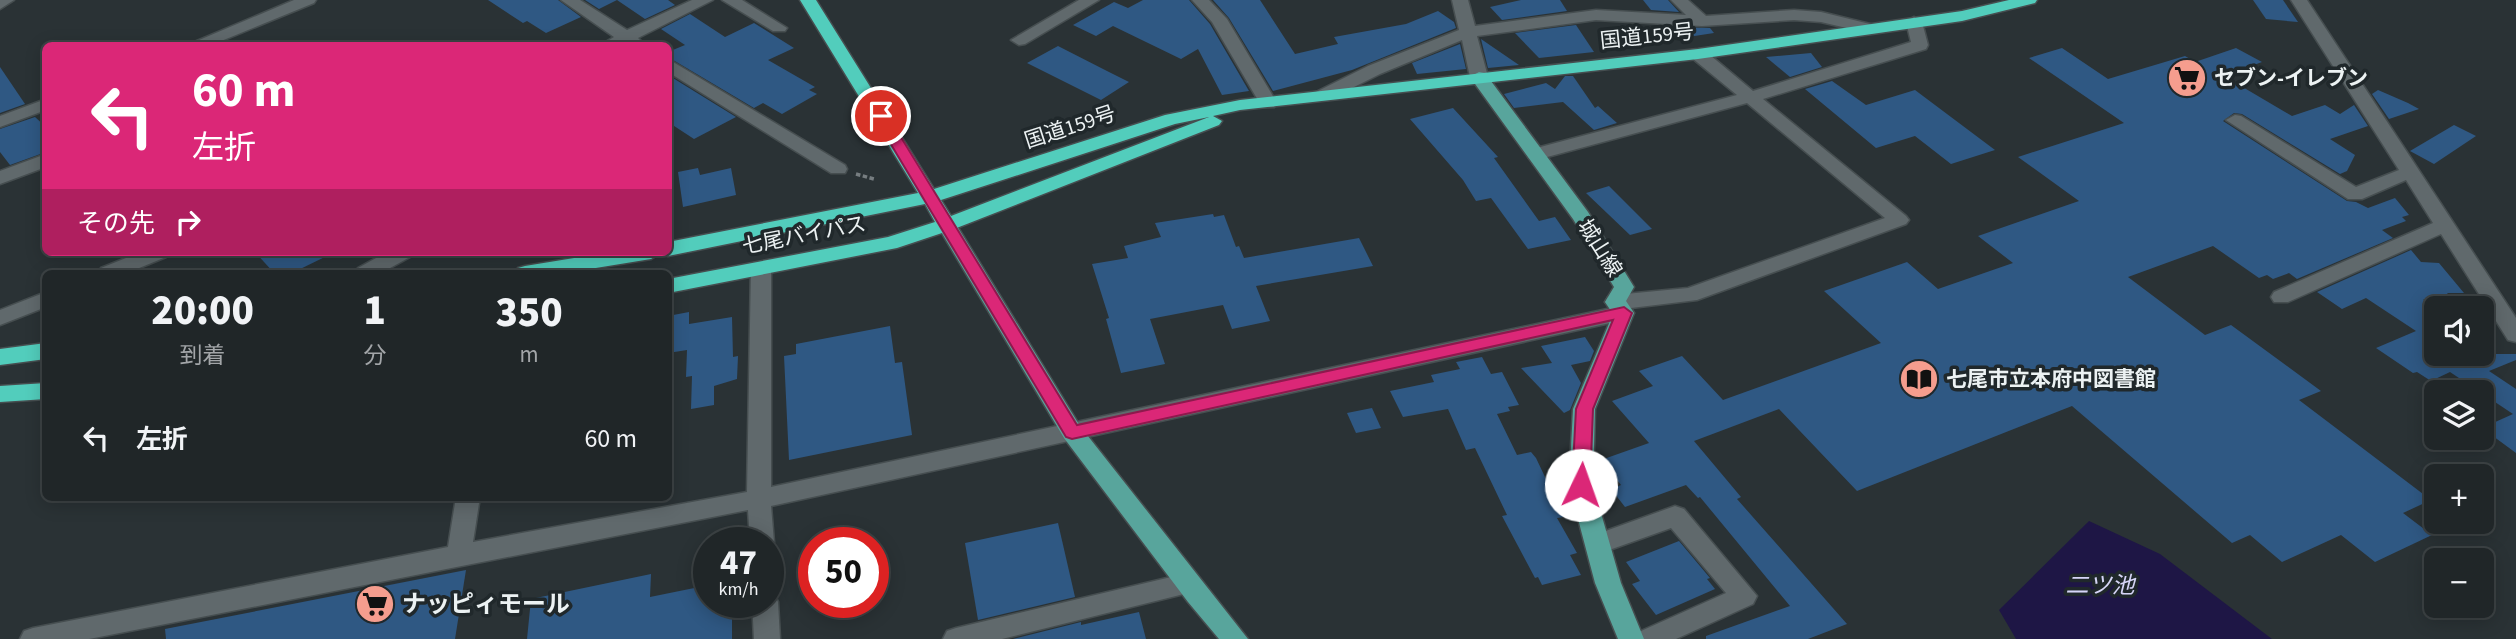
<!DOCTYPE html>
<html lang="ja">
<meta charset="utf-8">
<style>
body{margin:0;font-family:"Source Sans 3","Noto Sans JP",sans-serif;background:#2d3234;color:#f1f3f6;height:100vh;display:flex;flex-direction:column;font-size:26px;white-space:nowrap}
*{box-sizing:border-box;margin:0}
p{font-size:23px;color:#a2a5a8}
.icon{flex:none;width:38px;height:38px;fill:none;stroke:currentColor;stroke-width:2;stroke-linecap:round;stroke-linejoin:round}
.map{position:relative;flex:1;overflow:hidden}
.sheet{position:absolute;left:42px;top:270px;width:630px;height:231px;display:flex;flex-direction:column;background:#202628;border-radius:10px;box-shadow:0 4px 18px #0003,0 0 0 2px #3d4345}
.sheet>*{flex:none}
.top-card{position:absolute;left:42px;top:42px;width:630px;height:214px;border-radius:10px;box-shadow:0 4px 18px #0003,0 0 0 2px #3d4345;background:#db2777;color:#fff;overflow:hidden}
.fabs{position:absolute;left:2424px;top:296px;display:grid;gap:14px}
.fabs a{display:grid;place-items:center;width:70px;height:70px;border-radius:10px;background:#202628;box-shadow:0 4px 18px #0003,0 0 0 2px #3d4345;font-size:35px}
.speed{position:absolute;left:693px;top:527px;display:flex;gap:14px;font-size:35px;font-weight:700;text-align:center}
.speed>*{display:grid;place-content:center;width:91px;height:91px;border-radius:50%;background:#202628;box-shadow:0 4px 18px #0003,0 0 0 2px #3d4345;line-height:1}
.speed small{font-size:18px;font-weight:400}
.speed .limit{border:10px solid #d22;background:#fff;color:#111}
.pin{position:absolute;display:grid;place-items:center;width:60px;height:60px;color:#fff;margin:-30px;border:4px solid #fff;border-radius:50%;box-shadow:0 2px 7px #0007}
.me{position:absolute;width:77px;margin:-38px;rotate:3deg;stroke-linejoin:round;filter:drop-shadow(0 0 5px #0008)}
.turn{display:flex;align-items:center;gap:24px;height:147px;padding:0 35px;font-size:32px}
.turn .icon{width:91px;height:91px;stroke-width:2.5}
.turn b{display:block;font-size:49px;line-height:60px}
.then{display:flex;align-items:center;height:66px;padding:0 35px;background:#0003;gap:14px;font-size:26px}
.eta{display:flex;justify-content:space-evenly;align-items:center;height:119px;text-align:center}
.eta b{font-size:42px;font-weight:800;line-height:49px}
ul{padding:0;list-style:none}
li{display:flex;align-items:center;gap:21px;height:98px;padding:0 35px}
li div{flex:1}
li b{display:block;font-size:26px}
li em{font-style:normal}
.map>svg:first-child{display:block}
.water{fill:#1e1645}
.building{fill:#2f5883}
.lines{fill:none;stroke-linecap:round;stroke-linejoin:round}
.minor-casing{stroke:#464e50;stroke-width:3}
.major-casing{stroke:#464e50;stroke-width:3}
.highway-casing{stroke:#464e50;stroke-width:3}
.path{stroke:#767d80;stroke-width:3.5;stroke-dasharray:4.5 2.5;stroke-linecap:butt}
.minor{fill:#60696c;fill-rule:evenodd}
.major{fill:#58a59c;fill-rule:evenodd}
.highway{fill:#52cdbc;fill-rule:evenodd}
.route{fill:#db2777;stroke:#8e194d;stroke-width:2}
.labels{text-anchor:middle;stroke-width:7;stroke-linejoin:round;paint-order:stroke}
.street-label{font-size:21px;fill:#ecf2f3;stroke:#20282b}
.poi-label{font-size:21px;font-weight:bold;fill:#ecf2f3;stroke:#20282b;text-anchor:start}
.water-label{font-size:23px;font-style:italic;fill:#d6d5f7;stroke:#20282b}
.near-poi-label{font-size:24px;font-weight:bold;fill:#ecf2f3;stroke:#20282b;text-anchor:start}
</style>
<div class="map">
<svg width="2516" height="639" viewBox="0 0 2516 639">
<rect width="100%" height="100%" fill="#2a3235"/>
<path class="water" d="M2089,521L2160,554L2272,639H2016L1999,610Z"/>
<g class="building">
<path d="M488,0H558L581,17L546,33L527,21L523,23Z"/>
<path d="M585,0H668L675,5L645,19L617,0L599,9Z"/>
<path d="M1143,0H1189L1210,24L1249,91L1222,95L1198,49L1181,59L1113,26L1096,36L1073,25L1114,2L1128,8Z"/>
<path d="M1213,0H1260L1295,54L1338,44L1334,37L1406,24L1438,11L1454,22L1456,28L1352,70L1273,91L1229,18Z"/>
<path d="M1521,0H1560L1567,11L1502,20L1490,7Z"/>
<path d="M1643,0H1668L1679,12L1651,10Z"/>
<path d="M2253,0H2283L2298,22L2266,19Z"/>
<path d="M690,14L725,37L754,23L794,48L768,60L815,87L809,90L817,94L782,114L763,103L754,108L668,57V52L685,45L661,29Z"/>
<path d="M1576,25L1594,52L1539,58L1515,33Z"/>
<path d="M1665,27L1710,28L1714,33L1675,39Z"/>
<path d="M1481,39L1519,65L1488,68Z"/>
<path d="M1460,44L1466,69L1417,74L1412,63Z"/>
<path d="M1058,46L1107,71L1129,82L1101,100L1027,63Z"/>
<path d="M2062,48L2108,79L2185,56L2195,62L2236,48L2262,62L2224,76L2292,116L2325,105L2340,114L2354,105L2368,126L2330,139L2355,155L2347,171L2340,174L2242,114L2234,113L2223,121L2347,201L2356,202L2368,208L2395,198L2409,215L2402,217L2406,221L2382,230L2393,238L2297,279L2289,273L2273,279L2267,275L2259,278L2213,246L2128,277L2205,335L2231,325L2321,391L2299,400L2431,500L2403,513L2432,535L2375,562L2341,535L2282,562L2250,535L2232,543L2072,406L1857,491L1779,409L1694,441L1741,497L1737,499L1847,624L1808,639H1706V636L1790,606L1700,497L1698,498L1686,485L1625,507L1611,489L1621,485L1601,460L1649,443L1612,401L1653,386L1639,371L1682,356L1723,400L1881,343L1824,291L1907,262L1938,289L2013,263L1978,236L2079,201L2018,157L2124,123L2029,58Z"/>
<path d="M1811,53L1822,67L1790,77L1766,57Z"/>
<path d="M0,67L25,104L0,113Z"/>
<path d="M668,75L736,117L694,139L668,122Z"/>
<path d="M1565,76H1573L1595,108L1598,106L1617,123L1594,130L1563,102L1514,108L1504,94L1546,83L1555,89Z"/>
<path d="M1832,81L1866,105L1915,90L1995,150L1951,164L1915,136L1876,148L1805,89Z"/>
<path d="M2378,90L2408,103L2419,109L2389,119L2372,94Z"/>
<path d="M1453,108L1498,157L1494,158L1539,221L1555,217L1571,240L1528,249L1491,198L1476,201L1463,180L1410,119Z"/>
<path d="M35,117L46,127V152L10,165L0,152V129Z"/>
<path d="M2454,125L2476,136L2434,164L2410,151Z"/>
<path d="M698,168L700,175L731,168L736,195L683,207L678,172Z"/>
<path d="M1609,186L1652,229L1630,235L1586,193Z"/>
<path d="M1213,214L1214,217L1224,215L1236,247L1239,246L1244,258L1359,238L1373,266L1256,286L1270,321L1232,329L1223,305L1150,319L1165,364L1121,373L1106,319L1109,318L1092,264L1128,258L1124,246L1161,237L1155,223Z"/>
<path d="M2411,250L2421,262L2439,263L2464,293H2447L2453,300L2423,299L2437,308L2436,354H2516V360L2489,371L2516,389V453L2482,428L2513,414L2450,372L2431,381L2417,372L2413,373L2376,348L2416,331L2366,298L2342,309L2317,292Z"/>
<path d="M255,252H335L292,273H274Z"/>
<path d="M689,312V324L732,317L733,357L738,356L737,379L714,386V405L691,409L692,376L686,377L687,350L668,353V316Z"/>
<path d="M890,326L895,363L902,362L912,435L789,460L784,356L796,354V344Z"/>
<path d="M1585,337L1594,351L1590,361L1571,365L1581,383L1570,410L1564,413L1521,368L1552,363L1541,346Z"/>
<path d="M1482,357L1491,374L1502,372L1519,405L1508,407L1510,411L1497,414L1517,455L1531,452L1536,458L1564,517L1557,518L1577,553L1570,555L1581,575L1542,585L1538,577L1535,578L1502,516L1507,515L1475,448L1466,450L1448,409L1403,417L1390,391L1434,382L1431,375L1460,369L1456,362Z"/>
<path d="M1372,408L1381,428L1356,433L1347,413Z"/>
<path d="M1058,523L1075,597L978,620L965,543Z"/>
<path d="M1679,541L1710,578L1707,579L1715,589L1656,615L1632,584L1640,581L1626,562Z"/>
<path d="M466,570L455,639H166L165,629Z"/>
<path d="M651,574L650,597L709,585V602H732V639H527L531,599Z"/>
<path d="M1139,612L1146,639H1013L1081,622V625Z"/>
</g>
<g class="lines">
<g class="minor-casing">
<g id="minor">
<path d="M0,0H14L0,9Z"/>
<path d="M294,0H316L314,3L209,46H185Z"/>
<path d="M561,0H580L627,30L692,0H713L638,38L643,43L642,46H599L614,37Z"/>
<path d="M722,0H742L787,28L785,31H773Z"/>
<path d="M1079,0H1099L1025,44L1019,45L1011,40Z"/>
<path d="M1192,0H1209L1227,19L1277,103L1274,107H1262L1212,22Z"/>
<path d="M1452,0H1468L1475,26L1596,10L1686,15L1671,0H1688L1706,16L1794,10L1821,12L1874,25L1876,28L1868,33L1821,22L1794,20L1702,26L1596,20L1477,36L1488,77L1485,81H1473L1470,77L1462,40L1380,74L1328,100H1316L1313,96L1316,92L1368,66L1459,30Z"/>
<path d="M2291,0H2307L2516,318V342L2508,340L2441,234L2288,302H2274L2271,297L2274,292L2433,223L2406,180L2362,199H2348L2226,120L2235,115L2241,116L2356,187L2399,170Z"/>
<path d="M1914,17L1922,22L1928,45L1926,49L1763,99L1906,216L1909,220L1906,224L1697,300L1631,308L1634,313L1631,318L1624,320L771,506L774,542L768,550V542H750L748,510L89,639H20L24,631L33,628L448,547L456,497H480L473,542L747,492L751,268L754,263H768L771,268V487L1612,308L1605,302L1608,297L1615,295L1688,288L1885,218L1747,103L1536,160L1529,158L1527,154L1529,150L1737,95L1692,58L1690,54L1692,50H1704L1753,91L1911,42L1906,22Z"/>
<path d="M668,59L845,165L847,169L845,173H831L668,72Z"/>
<path d="M46,99V110L0,127V116Z"/>
<path d="M46,154V167L0,184V171Z"/>
<path d="M141,252H169L166,257L127,273H98L101,268Z"/>
<path d="M387,252H413L410,257L381,273H355L358,268Z"/>
<path d="M46,292V307L0,325V310Z"/>
<path d="M1675,506L1684,509L1757,596L1753,604L1676,639H1637L1641,631L1726,593L1671,528L1598,554L1589,551L1586,544L1589,537Z"/>
<path d="M1188,573L1197,576L1201,583L1197,590L1188,593L1002,639H943L947,631L956,628Z"/>
<path d="M768,592L774,594L778,602L780,639H754L752,602H768Z"/>
</g>
</g>
<g class="major-casing">
<g id="major">
<path d="M1479,72L1485,73L1588,212L1634,287L1626,301L1634,313L1595,409L1593,485L1621,583L1644,639H1618L1595,583L1569,485L1573,409L1613,314L1605,302L1614,287L1573,219L1470,77Z"/>
<path d="M947,219L954,221L1080,426L1248,639H1219L1188,602L1064,438L937,225L940,221Z"/>
</g>
</g>
<g class="highway-casing">
<g id="highway">
<path d="M800,0H816L934,189L1165,115L1240,100L1698,49L1962,11L2009,0H2037L2035,3L1962,21L1698,59L1240,110L1213,116L1222,121L1219,125L954,229L897,248L668,293V279L888,237L935,222L925,204L668,256L660,253L651,259L565,273H515L518,268L525,266L611,252H668V242L918,193ZM1209,117L951,216L941,200L1175,124Z"/>
<path d="M46,343V359L0,365V349Z"/>
<path d="M46,383V399L0,402V386Z"/>
</g>
</g>
<path class="path" d="M856,174L874,179"/>
<use href="#minor" class="minor"/>
<use href="#major" class="major"/>
<use href="#highway" class="highway"/>
</g>
<path class="route" d="M881,112L888,116L1077,425L1624,307L1632,313L1593,409L1590,485L1587,490H1574L1572,485L1576,409L1613,320L1072,439L1066,437L874,116Z"/>
<defs>
<g id="supermarket-disc" transform="scale(2.0125)"><circle r="9.5" fill="#f59d8e" stroke="#20282b"/><path d="M-6-5.5h2.5l.6 2H6L4.5 2H-2.5L-4.4-4H-6ZM-1.5 3.2a1.3 1.3 0 1 0 .1 0ZM3 3.2a1.3 1.3 0 1 0 .1 0Z" fill="#111"/></g>
<g id="library-disc" transform="scale(2.0125)"><circle r="9.5" fill="#f59d8e" stroke="#20282b"/><path d="M-6-4Q-3-5.5-.7-3.5V5Q-3 3-6 4ZM6-4Q3-5.5 .7-3.5V5Q3 3 6 4Z" fill="#111"/></g>
</defs>
<g fill-rule="evenodd">
<use href="#supermarket-disc" x="2187" y="78"/>
<use href="#library-disc" x="1919" y="379"/>
<use href="#supermarket-disc" x="375" y="604"/>
</g>
<g class="labels">
<g class="street-label">
<text transform="translate(1647 36) rotate(-6)" y="7">国道159号</text>
<text transform="translate(1070 127) rotate(-18)" y="7">国道159号</text>
<text transform="translate(804 235) rotate(-11)" y="7">七尾バイパス</text>
<text transform="translate(1600 248) rotate(58)" y="7">城山線</text>
</g>
<g class="poi-label">
<text x="2214" y="85">セブン-イレブン</text>
<text x="1946" y="386">七尾市立本府中図書館</text>
</g>
<g class="water-label">
<text x="2100" y="593">二ツ池</text>
</g>
<g class="near-poi-label">
<text x="402" y="612">ナッピィモール</text>
</g>
</g>
</svg>
<div class="fabs">
<a><svg class="icon" aria-label="sound" viewBox="0 0 24 24"><path d="M4 9h4l5-4v14l-5-4H4zM17 9q2 3 0 6"/></svg></a>
<a><svg class="icon" aria-label="layers" viewBox="0 0 24 24"><path d="M12 4l9 5-9 5-9-5zM3 14l9 5 9-5"/></svg></a>
<a>+</a>
<a>−</a>
</div>
<div class="speed"><div>47<small>km/h</small></div><div class="limit">50</div></div>
<div class="pin" style="left:881px;top:116px;background:#d93025"><svg class="icon" aria-label="arrive" viewBox="0 0 24 24"><path d="M6 21V4h12l-3 4 3 4H6"/></svg></div>
<svg class="me" style="left:1581px;top:485px" viewBox="-20 -20 40 40"><circle r="19" fill="#fff"/><path d="M0-13L10 11 0 6-10 11z" fill="#db2777"/></svg>
<div class="top-card">
<div class="turn"><svg class="icon" aria-label="left" viewBox="0 0 24 24"><path d="M17 20v-9H6M10 6l-5 5 5 5"/></svg><div><b>60 m</b>左折</div></div>
<div class="then">その先<svg class="icon" aria-label="right" viewBox="0 0 24 24"><path d="M7 20v-9h11M14 6l5 5-5 5"/></svg></div>
</div>
<section class="sheet">
<div class="eta">
<div><b>20:00</b><p>到着</p></div>
<div><b>1</b><p>分</p></div>
<div><b>350</b><p>m</p></div>
</div>
<ul>
<li><svg class="icon" aria-label="left" viewBox="0 0 24 24"><path d="M17 20v-9H6M10 6l-5 5 5 5"/></svg><div><b>左折</b></div><em>60 m</em></li>
</ul>
</section>
</div>
